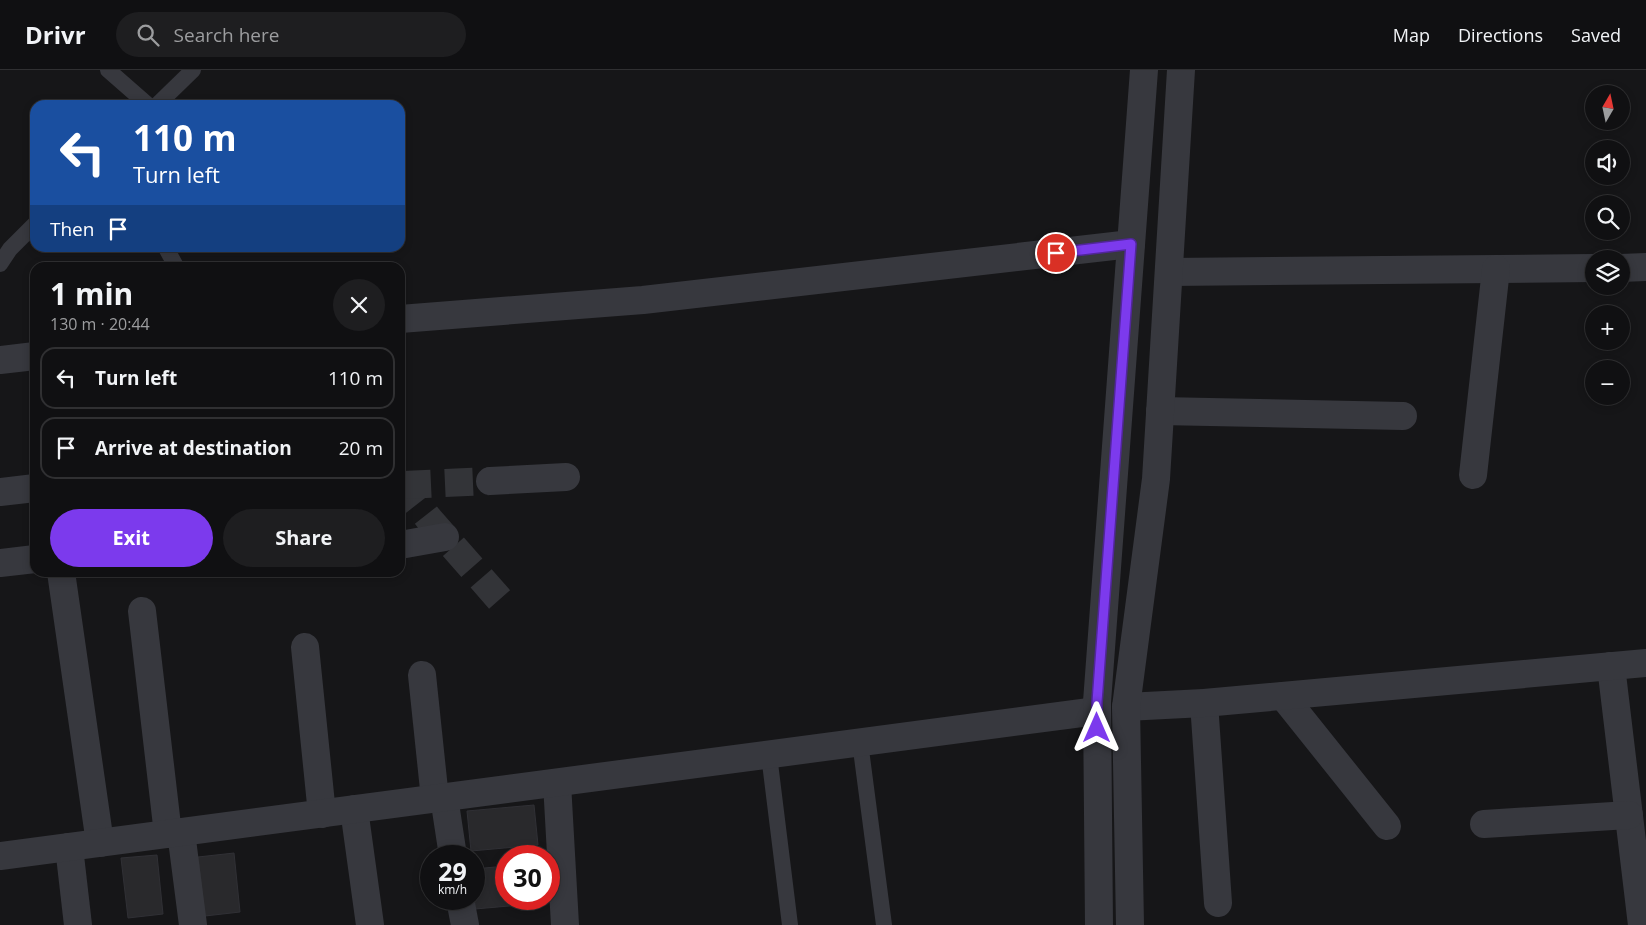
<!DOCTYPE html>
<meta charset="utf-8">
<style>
body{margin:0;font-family:"Open Sans",sans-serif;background:#1e1e20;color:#f1f3f6;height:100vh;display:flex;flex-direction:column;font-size:19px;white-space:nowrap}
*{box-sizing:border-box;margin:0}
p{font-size:16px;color:#9c9d9f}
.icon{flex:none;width:28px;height:28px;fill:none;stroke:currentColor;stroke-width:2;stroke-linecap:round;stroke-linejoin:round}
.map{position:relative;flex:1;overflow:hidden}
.details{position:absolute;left:30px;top:192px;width:375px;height:315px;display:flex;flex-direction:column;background:#101012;border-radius:15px;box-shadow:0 2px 8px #0003,0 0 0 1px #303032}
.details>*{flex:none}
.banner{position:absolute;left:30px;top:30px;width:375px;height:152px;border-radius:15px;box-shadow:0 2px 8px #0003,0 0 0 1px #303032;background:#1a4fa0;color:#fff;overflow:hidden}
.needle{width:32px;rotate:9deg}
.controls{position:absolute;left:1585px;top:15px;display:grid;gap:10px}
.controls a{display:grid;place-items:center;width:45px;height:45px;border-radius:50%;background:#101012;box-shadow:0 2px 8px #0003,0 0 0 1px #303032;font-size:25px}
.speed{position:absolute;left:420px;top:775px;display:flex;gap:10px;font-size:25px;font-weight:700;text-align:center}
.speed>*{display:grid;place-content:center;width:65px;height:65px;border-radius:50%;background:#101012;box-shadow:0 2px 8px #0003,0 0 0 1px #303032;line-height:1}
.speed small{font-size:12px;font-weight:400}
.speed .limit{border:8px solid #d22;background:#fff;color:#111}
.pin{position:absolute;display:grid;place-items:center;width:42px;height:42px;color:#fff;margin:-21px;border:2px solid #fff;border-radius:50%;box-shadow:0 1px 5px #0007}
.me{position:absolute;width:55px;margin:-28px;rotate:0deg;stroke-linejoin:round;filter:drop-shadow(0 0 4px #0008)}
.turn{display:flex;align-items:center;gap:18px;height:105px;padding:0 20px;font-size:22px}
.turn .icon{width:65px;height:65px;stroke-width:2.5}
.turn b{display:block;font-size:35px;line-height:42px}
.then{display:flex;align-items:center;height:48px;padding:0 20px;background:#0003;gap:10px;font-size:19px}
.round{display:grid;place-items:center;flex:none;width:52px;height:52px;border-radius:26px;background:#1e1e20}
.summary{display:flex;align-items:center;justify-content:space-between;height:85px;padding:0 20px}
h1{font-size:30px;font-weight:700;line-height:38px}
.button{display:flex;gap:10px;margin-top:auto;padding:10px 20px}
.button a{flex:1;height:58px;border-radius:30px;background:#7c3aed;color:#fff;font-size:20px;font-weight:700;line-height:58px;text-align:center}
.button a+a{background:#1e1e20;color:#f1f3f6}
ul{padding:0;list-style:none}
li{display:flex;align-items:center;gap:15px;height:62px;margin:0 10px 8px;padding:0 10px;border:2px solid #303032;border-radius:15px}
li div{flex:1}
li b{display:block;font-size:19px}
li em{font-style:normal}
header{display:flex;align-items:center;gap:30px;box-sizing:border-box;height:70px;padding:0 25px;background:#101012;border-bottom:1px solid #303032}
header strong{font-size:24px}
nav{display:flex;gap:28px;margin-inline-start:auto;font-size:18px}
.search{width:350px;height:45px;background:#1e1e20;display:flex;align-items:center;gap:12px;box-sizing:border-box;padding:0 18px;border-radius:28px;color:#9c9d9f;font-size:19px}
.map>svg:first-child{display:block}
.building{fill:#29292c;stroke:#303035}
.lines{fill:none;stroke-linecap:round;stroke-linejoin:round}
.minor-tunnel{stroke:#333438;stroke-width:28;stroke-dasharray:28 14;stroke-linecap:butt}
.service{stroke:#37383e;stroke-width:16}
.minor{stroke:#37383e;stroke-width:28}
.route-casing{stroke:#51269a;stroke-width:12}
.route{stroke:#7c3aed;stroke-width:9}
</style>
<header>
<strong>Drivr</strong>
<div class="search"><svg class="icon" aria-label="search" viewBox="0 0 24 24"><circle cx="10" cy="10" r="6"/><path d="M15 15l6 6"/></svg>Search here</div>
<nav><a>Map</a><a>Directions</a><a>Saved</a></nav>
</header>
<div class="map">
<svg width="1646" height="855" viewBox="0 0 1646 855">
<rect width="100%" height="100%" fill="#161618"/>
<g class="building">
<path d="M534,735L538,775L471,781L467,741Z"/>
<path d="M234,783L240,842L205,846L198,787Z"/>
<path d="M157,785L163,844L128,848L121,788Z"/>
<path d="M506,796V829H542L543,833L475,839L474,799Z"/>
</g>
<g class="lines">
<g class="minor-tunnel">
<path d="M400,412L429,449L508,539"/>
<path d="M403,415L490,411"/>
</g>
<g class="service">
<path d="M108,0L148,35"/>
<path d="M157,35L193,0"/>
<path d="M166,178L177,198"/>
<path d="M0,194L10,179L35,154"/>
<path d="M860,672L884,855"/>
<path d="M769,685L790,855"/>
</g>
<g class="minor">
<path d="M1621,198L1646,197"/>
<path d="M1169,202L1594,198"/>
<path d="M400,249L643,230L1131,174"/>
<path d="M0,290L35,286"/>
<path d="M1160,341L1403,346"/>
<path d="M1473,405L1496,199"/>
<path d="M490,411L566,407"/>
<path d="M0,422L35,418"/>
<path d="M400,475L445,467"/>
<path d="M0,493L35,489"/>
<path d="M61,502L100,773"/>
<path d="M142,541L168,764"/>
<path d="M305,577L322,744"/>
<path d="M1611,596L1642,855"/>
<path d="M422,605L435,729"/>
<path d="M1283,626L1387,756"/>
<path d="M1204,633L1218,833"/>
<path d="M1126,637L1204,633L1646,593"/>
<path d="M557,713L565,855"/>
<path d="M444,727L453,786"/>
<path d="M354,739L370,855"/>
<path d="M1484,754L1629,745"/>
<path d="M181,762L193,855"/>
<path d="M69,777L78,855"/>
<path d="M0,786L1097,641"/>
<path d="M460,829L465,855"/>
<path d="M1099,855L1097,632L1144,0"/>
<path d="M1130,855L1126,637L1156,409L1181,0"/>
</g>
</g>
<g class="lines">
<g class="route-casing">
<path id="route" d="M1056,183L1131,174L1097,632V658"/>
</g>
<use href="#route" class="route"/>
</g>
</svg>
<div class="controls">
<a><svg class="needle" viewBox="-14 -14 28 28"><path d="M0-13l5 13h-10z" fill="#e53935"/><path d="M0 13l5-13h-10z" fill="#9c9d9f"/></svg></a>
<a><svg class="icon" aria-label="sound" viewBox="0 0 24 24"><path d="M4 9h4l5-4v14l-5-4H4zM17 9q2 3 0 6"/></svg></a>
<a><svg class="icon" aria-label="search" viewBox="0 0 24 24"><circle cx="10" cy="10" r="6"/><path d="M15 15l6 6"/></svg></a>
<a><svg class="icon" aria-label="layers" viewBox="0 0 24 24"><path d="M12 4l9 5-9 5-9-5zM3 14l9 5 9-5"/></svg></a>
<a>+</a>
<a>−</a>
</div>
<div class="speed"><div>29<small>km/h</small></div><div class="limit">30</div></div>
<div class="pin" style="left:1056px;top:183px;background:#d93025"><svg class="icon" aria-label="arrive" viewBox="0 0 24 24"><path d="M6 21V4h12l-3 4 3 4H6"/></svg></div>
<svg class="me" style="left:1097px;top:658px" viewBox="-20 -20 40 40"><path d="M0-17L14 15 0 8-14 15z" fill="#7c3aed" stroke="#fff" stroke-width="4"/></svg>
<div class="banner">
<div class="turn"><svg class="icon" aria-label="left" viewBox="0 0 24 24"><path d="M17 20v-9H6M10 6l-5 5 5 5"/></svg><div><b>110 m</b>Turn left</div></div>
<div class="then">Then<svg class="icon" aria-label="arrive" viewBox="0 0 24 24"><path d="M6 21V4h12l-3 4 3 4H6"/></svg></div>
</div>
<section class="details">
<div class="summary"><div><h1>1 min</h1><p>130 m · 20:44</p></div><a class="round"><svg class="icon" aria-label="close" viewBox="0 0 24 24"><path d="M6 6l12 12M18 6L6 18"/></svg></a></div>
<ul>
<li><svg class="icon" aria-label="left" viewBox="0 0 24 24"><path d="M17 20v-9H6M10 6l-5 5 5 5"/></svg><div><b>Turn left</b></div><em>110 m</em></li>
<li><svg class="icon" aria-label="arrive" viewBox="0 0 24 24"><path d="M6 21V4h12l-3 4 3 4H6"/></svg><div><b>Arrive at destination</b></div><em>20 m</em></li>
</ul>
<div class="button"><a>Exit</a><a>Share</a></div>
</section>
</div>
